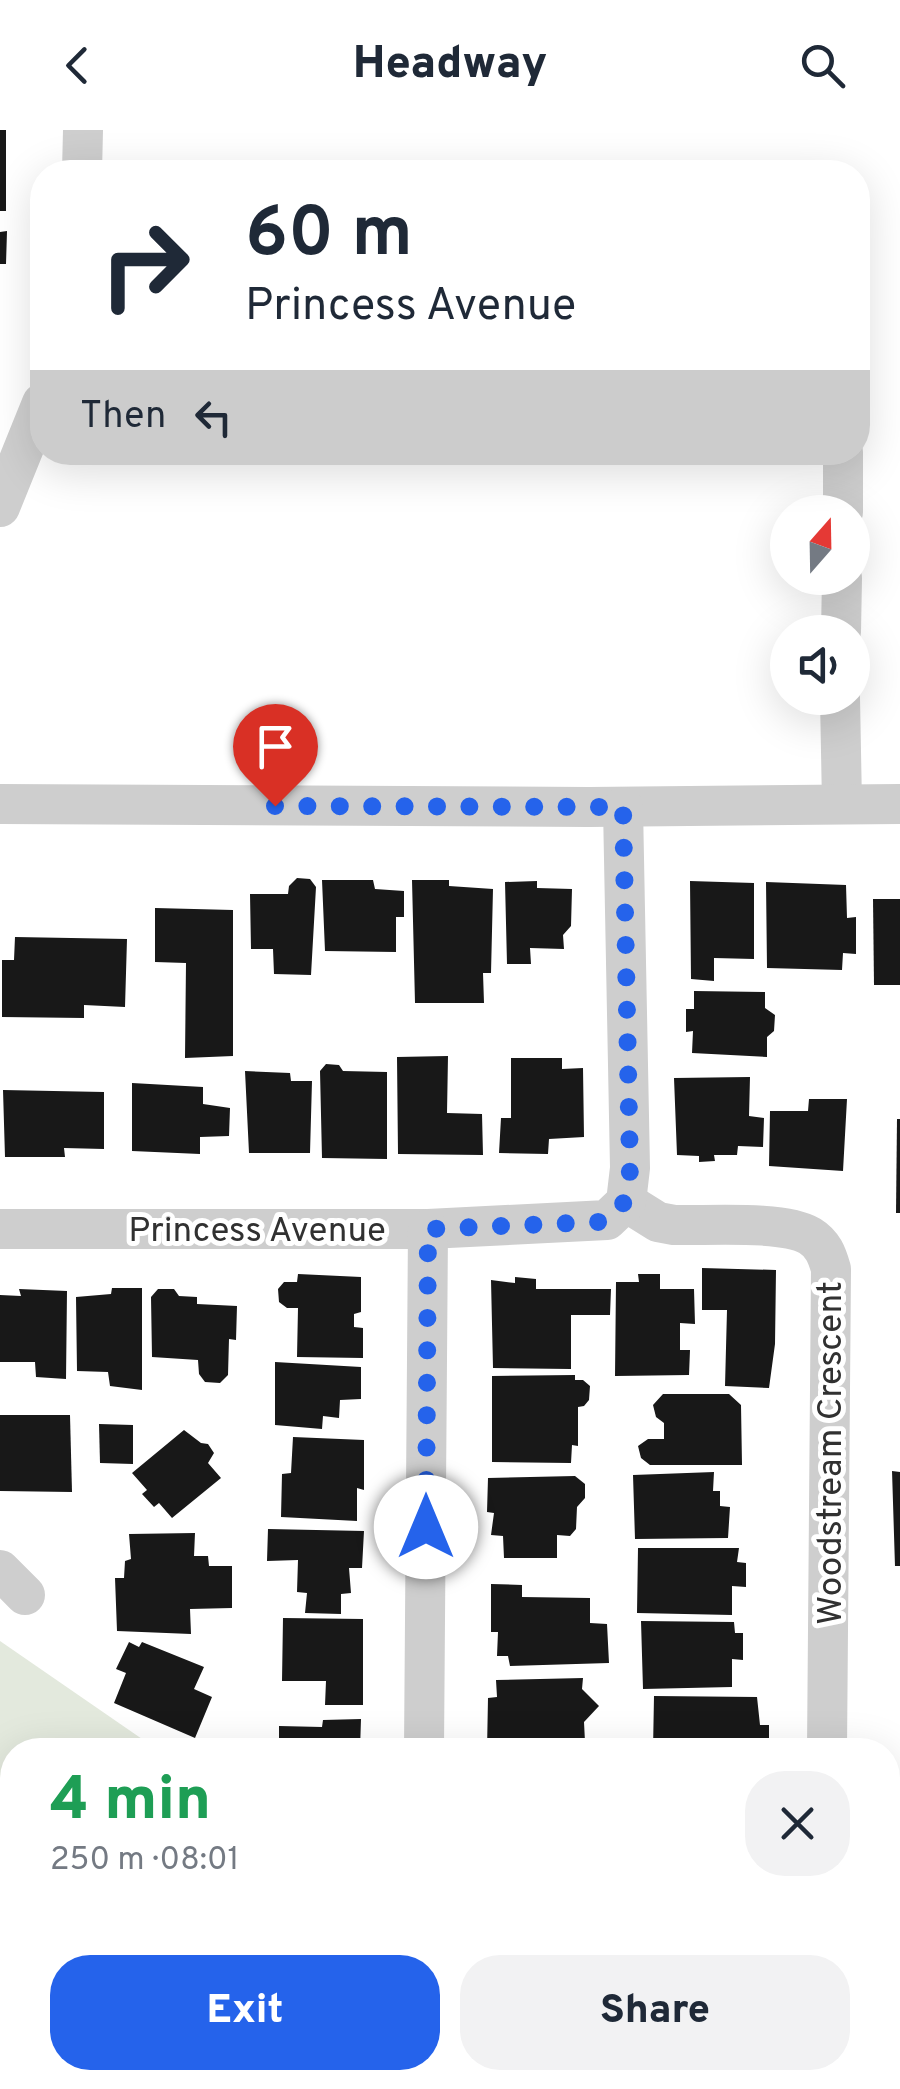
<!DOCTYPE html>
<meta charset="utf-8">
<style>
body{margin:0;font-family:Overpass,sans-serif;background:#f2f2f3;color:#1f2937;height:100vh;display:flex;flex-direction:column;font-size:38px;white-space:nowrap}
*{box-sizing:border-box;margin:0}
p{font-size:32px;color:#747a83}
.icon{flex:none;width:55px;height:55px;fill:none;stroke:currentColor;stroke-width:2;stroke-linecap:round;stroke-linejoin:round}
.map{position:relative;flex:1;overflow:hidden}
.side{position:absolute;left:0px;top:1608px;width:900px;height:352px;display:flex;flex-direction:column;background:#fff;border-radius:40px 40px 0 0;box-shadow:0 10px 40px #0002}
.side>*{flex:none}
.hud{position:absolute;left:30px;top:30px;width:840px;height:305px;border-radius:40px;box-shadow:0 10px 40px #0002;background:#fff;color:#1f2937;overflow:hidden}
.needle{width:65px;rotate:20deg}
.controls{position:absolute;left:770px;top:365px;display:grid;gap:20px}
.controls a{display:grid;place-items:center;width:100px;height:100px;border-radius:50%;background:#fff;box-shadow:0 10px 40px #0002;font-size:50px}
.pin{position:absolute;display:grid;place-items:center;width:85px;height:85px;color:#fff;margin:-102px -42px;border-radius:50% 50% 50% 0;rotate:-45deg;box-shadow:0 0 10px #0007}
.pin .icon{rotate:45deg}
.me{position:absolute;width:110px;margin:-55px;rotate:0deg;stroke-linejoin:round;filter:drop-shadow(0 0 8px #0008)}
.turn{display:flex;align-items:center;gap:35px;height:210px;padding:0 50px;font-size:45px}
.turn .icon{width:130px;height:130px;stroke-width:2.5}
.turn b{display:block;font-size:70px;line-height:85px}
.then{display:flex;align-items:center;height:95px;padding:0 50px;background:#0003;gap:20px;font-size:38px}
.round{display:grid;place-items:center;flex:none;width:105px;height:105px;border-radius:40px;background:#f2f2f3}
.head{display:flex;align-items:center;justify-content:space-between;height:170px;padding:0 50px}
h1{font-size:60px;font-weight:800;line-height:75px;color:#1e9e55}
.primary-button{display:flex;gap:20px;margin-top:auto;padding:20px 50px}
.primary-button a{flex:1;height:115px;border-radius:40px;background:#2563eb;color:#fff;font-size:40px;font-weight:800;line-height:115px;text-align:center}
.primary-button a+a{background:#f2f2f3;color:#1f2937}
header{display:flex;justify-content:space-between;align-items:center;height:130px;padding:0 50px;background:#fff;font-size:45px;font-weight:800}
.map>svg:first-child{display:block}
.green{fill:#e3e9dd}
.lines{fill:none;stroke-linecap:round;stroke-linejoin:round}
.stream{stroke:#cedeeb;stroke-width:10}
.building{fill:#181818}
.minor{stroke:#cecece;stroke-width:40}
.route{stroke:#2563eb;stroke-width:18;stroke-dasharray:0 32.4}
.labels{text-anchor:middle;stroke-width:10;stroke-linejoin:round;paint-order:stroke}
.street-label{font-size:35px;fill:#313131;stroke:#fff}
</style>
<header><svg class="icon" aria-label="back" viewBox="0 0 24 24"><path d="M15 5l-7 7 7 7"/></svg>Headway<svg class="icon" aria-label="search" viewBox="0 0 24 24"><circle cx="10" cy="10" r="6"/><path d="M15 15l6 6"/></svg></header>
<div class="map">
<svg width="900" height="1959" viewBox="0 0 900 1959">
<rect width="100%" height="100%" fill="#fff"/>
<g class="green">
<path d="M0,1511L158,1620H12V1879L0,1860Z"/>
<path d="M900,1827V1959H69L60,1948H888V1829Z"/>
</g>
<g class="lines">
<path class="stream" d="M380,1948L401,1959"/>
</g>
<g class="building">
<rect x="0" y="0" width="6" height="81"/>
<path d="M7,101L6,134H0V102Z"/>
<path d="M297,748L310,749L316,757L311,845L274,844L273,819H251L250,764H288L289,756Z"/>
<path d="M322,750H373L375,759L404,761V787H396V822L325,821Z"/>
<path d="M412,750H449V756L493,759L491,843H483L484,873H415Z"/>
<path d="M537,751V758L572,759L571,796L563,805L564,819L530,818L531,834H507L505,752Z"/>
<path d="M690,751L754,753V829L714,828V851L691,849Z"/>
<path d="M766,752L846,755L847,788L856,787V824L843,823L842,840L767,838Z"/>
<path d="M873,769H900V855H874Z"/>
<path d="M155,778L233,780V926L185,928L186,833L155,832Z"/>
<path d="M15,807L127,809L125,877L84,875V888L2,887V830H14Z"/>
<path d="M694,861L765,862V878L775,885L774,901L767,907V927L692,923L693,901L686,902V879H694Z"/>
<path d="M448,926L447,983L482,984L483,1025L398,1024L397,927Z"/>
<path d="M511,928H562V939L583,938L584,1007L549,1009L548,1024L499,1023L501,988H511Z"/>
<path d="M326,934L339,935L343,941L387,942V1029L322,1028L320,941Z"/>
<path d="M245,941L290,943L291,951H312L310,1023H249Z"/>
<path d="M750,947L749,986L764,988L763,1017L738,1016L737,1025H714L715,1031L699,1032V1026L677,1025L674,948Z"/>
<path d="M132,953L203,957V974L230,978L229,1006L200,1007V1024L132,1021Z"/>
<path d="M3,960L104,962V1019L64,1018L65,1027H5Z"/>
<path d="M809,969H847L843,1041L769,1036L770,981H808Z"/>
<path d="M897,989H900V1083H896Z"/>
<path d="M702,1138L776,1140L775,1214L769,1258L725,1256L727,1180H702Z"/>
<path d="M298,1144L361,1147V1182L354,1184V1197L363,1198V1228L297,1227L298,1178H287L279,1172L278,1159L284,1152H297Z"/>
<path d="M638,1144H660V1159H694L695,1194L680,1193V1220H690L689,1245L615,1246L616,1152H639Z"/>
<path d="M515,1147L536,1149V1159H611L610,1185H571V1239L493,1238L491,1150L515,1153Z"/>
<path d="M112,1158H142V1260L110,1256L108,1242L77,1241L76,1167L111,1164Z"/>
<path d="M19,1159L67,1161L66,1249L36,1247L35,1232H0V1165L21,1166Z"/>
<path d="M158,1159H174L179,1166L197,1167V1174L237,1176L236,1210L229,1209L228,1245L220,1253L205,1252L199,1244L198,1230L152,1227L151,1167Z"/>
<path d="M275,1232L361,1237V1269L340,1270L339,1288L323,1286L322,1299L275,1295Z"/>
<path d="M575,1245V1250H583L590,1256L589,1270L584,1276L578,1277V1316L572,1315L571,1333L492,1332V1246Z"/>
<path d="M663,1264H729L741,1275L742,1335H650L641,1328L638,1316L648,1309H664V1293L656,1287L653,1275Z"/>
<path d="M0,1285H70L72,1362L0,1361Z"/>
<path d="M99,1294L133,1295V1334L100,1333Z"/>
<path d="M184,1300L201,1313L208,1314L214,1323L208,1333L221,1348L172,1388L159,1373L154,1377L142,1364L147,1360L132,1343Z"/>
<path d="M293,1307L364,1310V1360L357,1358V1391L281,1387L282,1344L291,1343Z"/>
<path d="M892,1341L900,1342V1436H895Z"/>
<path d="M714,1342L713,1361H720V1376L730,1377L728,1408L635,1409L633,1345Z"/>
<path d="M575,1346L585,1354V1368L577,1377L576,1399L570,1406L557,1405V1428H504L503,1406L491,1405L494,1383L487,1382L488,1348Z"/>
<path d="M268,1399L364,1401L362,1438H349L351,1463L341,1464V1484L305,1483L307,1463L297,1462L298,1430L267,1431Z"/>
<path d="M195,1403L194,1426H208L209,1436H232V1478L190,1479L191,1504L117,1501L115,1448H124L125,1431L131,1429L129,1404Z"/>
<path d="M638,1418H739L737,1432L746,1433V1457L732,1456V1485L637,1483Z"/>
<path d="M491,1454L522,1455V1467L590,1468V1493L607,1494L609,1533L510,1536L508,1526H497L498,1502H491Z"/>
<path d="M283,1488L363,1489V1575H325L326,1551H282Z"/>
<path d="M641,1491L734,1492L735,1503H743V1530L732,1529V1557L643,1559Z"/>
<path d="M129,1512L139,1517L142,1512L204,1537L194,1559L212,1567L195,1608L114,1573L126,1543L116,1539Z"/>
<path d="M583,1548L582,1559L599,1576L584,1592L585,1612L572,1611L571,1620H487L488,1568L497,1567L496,1550Z"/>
<path d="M654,1566L757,1567L760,1595H769V1620H653Z"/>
<path d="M361,1589L360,1620H279V1596L322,1597L323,1590Z"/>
<path d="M888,1710H900V1792H897L890,1756H888Z"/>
</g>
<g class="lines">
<g class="minor">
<path d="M82,42L83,0"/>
<path d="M0,377L42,273"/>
<path d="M843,382V322"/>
<path d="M841,502L842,448"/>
<path d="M840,568L842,674"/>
<path d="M0,674L589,677L900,674"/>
<path d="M626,1072L658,1092L674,1095C706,1096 784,1090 810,1106C823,1114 827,1125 831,1139L827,1620"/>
<path d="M0,1099H428L607,1090L626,1072L630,1038L623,677"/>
<path d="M0,1440L25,1465"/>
<path d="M424,1620L428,1099"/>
</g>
</g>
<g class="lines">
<path class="route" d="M275,676L623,677L630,1038C629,1063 625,1086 598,1092L428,1099L426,1397"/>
</g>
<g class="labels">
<g class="street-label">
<text x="257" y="1111">Princess Avenue</text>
<text transform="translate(829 1323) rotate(-90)" y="12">Woodstream Crescent</text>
</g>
</g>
</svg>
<div class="controls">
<a><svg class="needle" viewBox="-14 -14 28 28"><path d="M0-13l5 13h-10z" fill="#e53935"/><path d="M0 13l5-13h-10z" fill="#747a83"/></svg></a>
<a><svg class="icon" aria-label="sound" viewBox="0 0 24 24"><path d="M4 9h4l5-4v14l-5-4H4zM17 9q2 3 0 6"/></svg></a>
</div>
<div class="pin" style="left:275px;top:676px;background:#d93025"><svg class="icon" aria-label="arrive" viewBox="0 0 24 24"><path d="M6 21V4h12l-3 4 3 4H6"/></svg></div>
<svg class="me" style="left:426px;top:1397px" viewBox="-20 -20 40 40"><circle r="19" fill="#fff"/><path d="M0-13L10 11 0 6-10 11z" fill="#2563eb"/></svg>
<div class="hud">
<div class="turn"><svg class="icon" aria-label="right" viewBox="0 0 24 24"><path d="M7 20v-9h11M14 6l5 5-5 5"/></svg><div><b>60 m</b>Princess Avenue</div></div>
<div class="then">Then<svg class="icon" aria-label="left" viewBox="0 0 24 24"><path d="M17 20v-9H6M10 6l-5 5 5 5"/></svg></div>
</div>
<section class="side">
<div class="head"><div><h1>4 min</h1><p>250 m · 08:01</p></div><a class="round"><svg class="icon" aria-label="close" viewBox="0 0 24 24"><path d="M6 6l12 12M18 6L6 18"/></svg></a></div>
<div class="primary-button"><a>Exit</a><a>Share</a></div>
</section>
</div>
